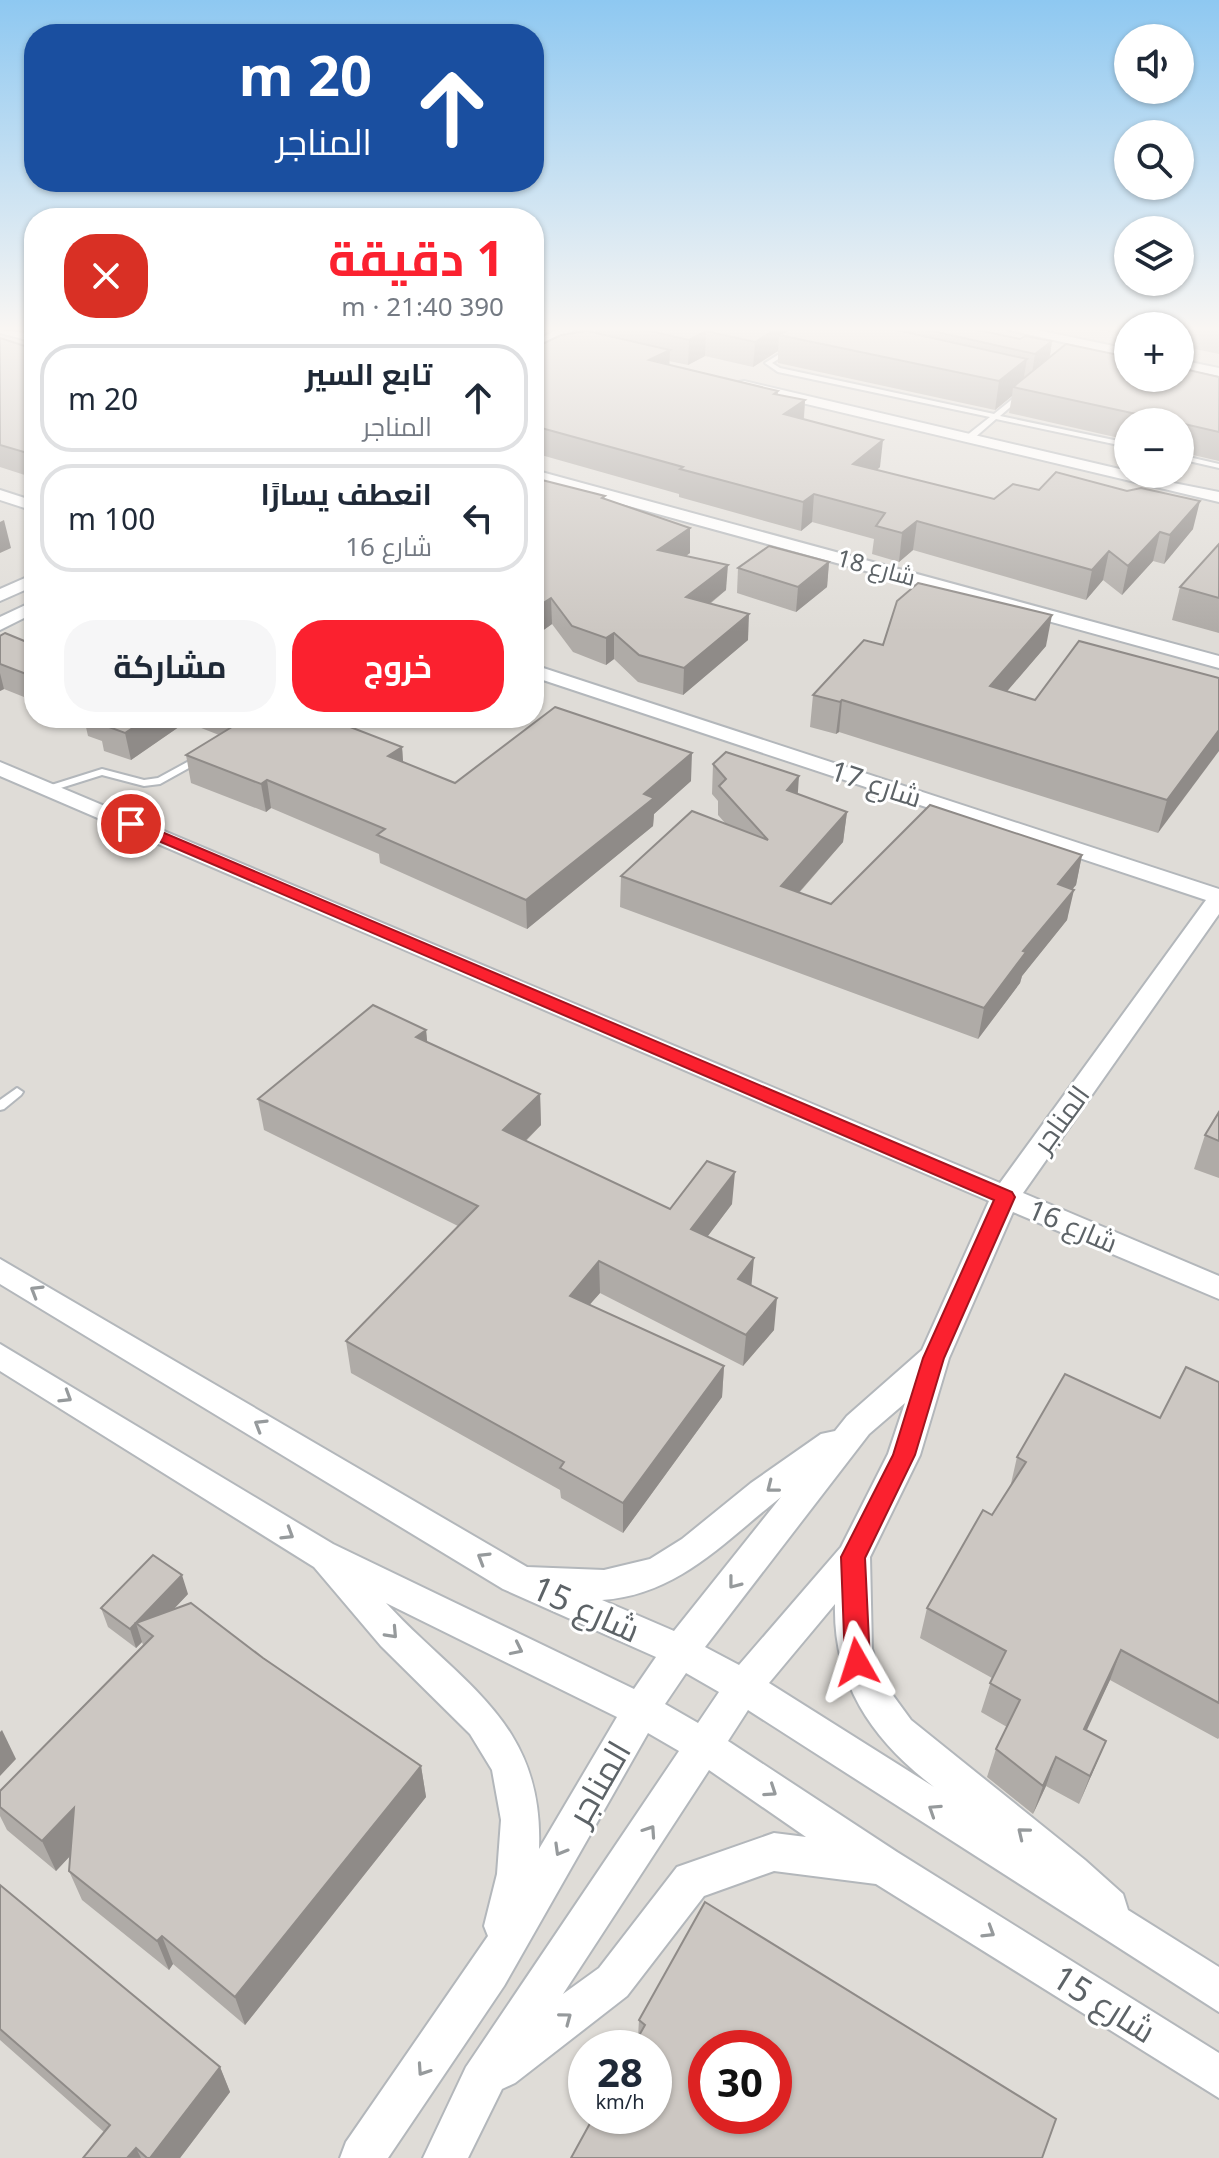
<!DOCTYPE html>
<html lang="ar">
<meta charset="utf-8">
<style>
body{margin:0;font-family:"Noto Sans",Cairo,sans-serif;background:#f6f6f7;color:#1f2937;direction:rtl;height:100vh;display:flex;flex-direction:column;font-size:30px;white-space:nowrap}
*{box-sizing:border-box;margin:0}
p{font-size:26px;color:#747a83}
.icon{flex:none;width:44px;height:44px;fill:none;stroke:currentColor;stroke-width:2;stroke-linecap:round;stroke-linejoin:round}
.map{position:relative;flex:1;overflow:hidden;direction:ltr}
.panel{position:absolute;left:24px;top:208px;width:520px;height:520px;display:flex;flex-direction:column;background:#fff;border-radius:32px;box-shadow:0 2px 6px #0004;direction:rtl}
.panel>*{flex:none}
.guide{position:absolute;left:24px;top:24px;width:520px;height:168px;border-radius:32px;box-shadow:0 2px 6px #0004;direction:rtl;background:#1a4fa0;color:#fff;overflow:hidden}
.tools{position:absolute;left:1114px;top:24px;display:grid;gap:16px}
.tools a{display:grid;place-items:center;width:80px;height:80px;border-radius:50%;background:#fff;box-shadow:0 2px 6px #0004;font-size:40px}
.speed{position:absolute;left:568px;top:2030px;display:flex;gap:16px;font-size:40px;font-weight:700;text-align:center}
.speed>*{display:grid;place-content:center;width:104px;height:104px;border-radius:50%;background:#fff;box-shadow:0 2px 6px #0004;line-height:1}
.speed small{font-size:20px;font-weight:400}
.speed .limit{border:12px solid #d22;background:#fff;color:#111}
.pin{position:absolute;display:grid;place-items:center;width:68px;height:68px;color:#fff;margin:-34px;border:4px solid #fff;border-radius:50%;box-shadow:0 2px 8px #0007}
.me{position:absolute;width:88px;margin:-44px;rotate:354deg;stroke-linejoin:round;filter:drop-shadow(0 0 6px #0008)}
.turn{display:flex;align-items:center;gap:28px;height:168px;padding:0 40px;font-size:36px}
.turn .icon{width:104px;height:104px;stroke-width:2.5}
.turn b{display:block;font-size:56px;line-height:68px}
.round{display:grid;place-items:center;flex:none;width:84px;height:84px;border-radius:32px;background:#f6f6f7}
.head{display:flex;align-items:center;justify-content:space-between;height:136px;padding:0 40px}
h1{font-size:48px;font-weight:700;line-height:60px;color:#fb212f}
.button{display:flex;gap:16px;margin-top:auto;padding:16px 40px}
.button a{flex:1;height:92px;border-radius:32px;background:#fb212f;color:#fff;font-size:32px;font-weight:700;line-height:92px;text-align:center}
.button a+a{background:#f6f6f7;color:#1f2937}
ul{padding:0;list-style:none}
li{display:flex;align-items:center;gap:24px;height:108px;margin:0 16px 12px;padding:0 24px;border:4px solid #e0e1e3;border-radius:32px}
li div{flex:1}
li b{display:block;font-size:30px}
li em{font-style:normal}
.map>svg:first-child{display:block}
.industrial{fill:#dfdcd7;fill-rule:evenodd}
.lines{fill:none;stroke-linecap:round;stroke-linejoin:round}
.service-casing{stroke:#b3b7bb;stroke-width:4}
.minor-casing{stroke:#b3b7bb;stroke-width:4}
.service{fill:#fff;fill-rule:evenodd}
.minor{fill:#fff;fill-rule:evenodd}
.wall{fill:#afaba7}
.shaded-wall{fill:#8f8b88}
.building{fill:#ccc7c2;stroke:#8f8b88;stroke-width:2;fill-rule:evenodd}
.oneway{stroke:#969a9c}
.route{fill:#fb212f;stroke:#a3151f;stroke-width:2}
.labels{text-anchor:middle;stroke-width:6;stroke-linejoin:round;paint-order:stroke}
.far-street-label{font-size:24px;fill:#5d6367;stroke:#fff}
.street-label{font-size:28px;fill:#5d6367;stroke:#fff}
.near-street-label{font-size:34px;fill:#5d6367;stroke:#fff}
</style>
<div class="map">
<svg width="1219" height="2158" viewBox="0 0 1219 2158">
<rect width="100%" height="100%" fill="#f1ece5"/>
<path class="industrial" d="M0,330H34V718H534V330H1128V378H1180V330H1219V2158H0ZM1128,422H1180V474H1128ZM586,2048H654V2116H586ZM706,2048H774V2116H706Z"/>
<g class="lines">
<g class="service-casing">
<g id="service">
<path d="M789,348L792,350L791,351L772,363L780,368L994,414L1020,393H1024V395L1000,416L1128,443V447L996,419L972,440H966V436L990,417L778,372L765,363Z"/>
<path d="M1180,455L1219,464V468L1180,459Z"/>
<path d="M202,754L205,755V759L160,784L144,786L102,775L48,792L43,789L45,787L102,769L144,780L158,778Z"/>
<path d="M17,1088L23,1092L21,1095L4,1109L0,1110V1100Z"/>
</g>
</g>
<g class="minor-casing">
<g id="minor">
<path d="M0,330L34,334V342L0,333Z"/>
<path d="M556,330H574L534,351V342Z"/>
<path d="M1009,330H1037L1128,349V357Z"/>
<path d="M1180,360L1219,368V376L1180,368Z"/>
<path d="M744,381L1128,471V474L1219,492V502L739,388V382Z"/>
<path d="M534,470L1219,656V668L534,480Z"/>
<path d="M0,490L34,501V511L0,500Z"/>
<path d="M34,574V586L0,601V589Z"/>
<path d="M34,601V613L0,630V617Z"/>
<path d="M534,665L1219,889V914L1023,1193L1219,1276V1299L1013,1212L949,1358L920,1455L870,1557L872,1649L881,1679L911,1720L1085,1860L1123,1894L1128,1910L1219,1967V2012L748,1710L728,1741L897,1852L1219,2053V2098L876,1884L774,1871L704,1896L627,1996L515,2083L502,2089L468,2158H423L466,2067L679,1751L648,1733L504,1986L388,2158H340L346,2142L488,1936L484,1926L497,1874L501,1820L492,1770L470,1734L381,1646L314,1567L0,1371V1344L333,1544L634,1689L656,1657L503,1589L0,1284V1259L527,1567L604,1570L650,1559L682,1539L751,1483L821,1434L835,1431L847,1416L922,1350L989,1201L0,776V762L1000,1183L1206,900L534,677ZM905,1403L888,1454L841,1547L739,1665L705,1647L869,1434ZM781,1497L674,1631L602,1600C678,1595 725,1541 781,1497ZM386,1603L617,1717L539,1849C544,1722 462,1685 386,1603ZM835,1604C833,1683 872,1740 934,1787L769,1683ZM686,1673L719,1692L698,1723L665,1704ZM709,1770L806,1837L774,1833L677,1867L599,1968L563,1994Z"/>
</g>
</g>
<use href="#service" class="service"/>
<use href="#minor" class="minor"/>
</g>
<g class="wall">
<path d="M595,330H977L1020,339L1052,341L1050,357L1219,377V461L1180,452V422H1128V440L1009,413L1012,396L995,410L778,363V351L753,367L705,356L688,365L669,361V365L778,391V395L805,400L804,419L880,467L877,470L994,499L1193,529L1164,564L1153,561L1122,595L1103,580L1086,600L913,550L899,562L872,554L874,539L812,522L801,531L679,497V494L534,453V348L595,333Z"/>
<path d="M1101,330H1128V336Z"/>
<path d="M1180,330H1219V354L1180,346Z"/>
<path d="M0,338L34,349V478L0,467Z"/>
<path d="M534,478L605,499L690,528V553L686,556L726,590L710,604L748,640L683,695L638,682L614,659L606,665L573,652L552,624L538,634L534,632Z"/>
<path d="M1219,544V633L1172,620L1180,587Z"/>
<path d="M829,562L827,587L796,612L737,593L738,568Z"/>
<path d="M0,636L34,645V701L4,689L0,691Z"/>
<path d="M883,645L1046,646L1007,691L1035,700L1219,678L1158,833L839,732L836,734L810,727L813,695Z"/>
<path d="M74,718H327L402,747L403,762L455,783L691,781L654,814L653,826L527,929L380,863L379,854L271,808L266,812L191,783L186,755L219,735L186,722L131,760L104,751L102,741L88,736L85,723Z"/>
<path d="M413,718H430L423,722Z"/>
<path d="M713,764L847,812L843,842L799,893L831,904L1082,855L1076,885L1072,889L1067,920L1022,976L1020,983L978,1039L620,907L621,876L725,823L718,815V801L712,794Z"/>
<path d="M426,1030L427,1042L540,1094L541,1125L526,1141L670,1209L732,1204L707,1237L752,1286L774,1330L743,1366L600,1293L589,1305L724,1366L722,1397L623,1533L561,1498L560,1490L351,1373L346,1341L458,1226L264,1130L258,1099Z"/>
<path d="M1219,1112V1178L1194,1169L1205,1135Z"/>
<path d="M1219,1382V1738L1218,1739L1110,1680L1086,1730L1106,1741L1079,1804L1046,1786L1033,1814L987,1777L996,1749L1007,1727L981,1712L992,1678L920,1638L927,1608L992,1515L1010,1488L1017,1457L1160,1418Z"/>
<path d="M188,1594L173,1610L263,1658L421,1766L426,1797L245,2025L173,1964L169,1970L82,1900L69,1871L70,1856L56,1871L7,1830L0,1816V1791L143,1645L142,1642L136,1648L108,1627L101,1608Z"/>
<path d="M0,1885L220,2067L230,2092L180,2158H83L104,2132L0,2040Z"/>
<path d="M639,2020L1042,2158L638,2037Z"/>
</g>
<g class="shaded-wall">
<path d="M774,330H812L779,335L778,351L753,367L755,342Z"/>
<path d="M706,331L705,356L688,365L689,340Z"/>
<path d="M1052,341L1048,367L1031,380L1035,354Z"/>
<path d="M670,350L669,375L649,360Z"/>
<path d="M1027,359L1022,388L1013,387L1012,396L995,410L999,381Z"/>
<path d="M805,400L803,427L784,414Z"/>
<path d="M883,440L880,467L850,491L853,464Z"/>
<path d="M814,494L812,522L801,531L803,502Z"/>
<path d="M1200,501L1193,529L1164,564L1170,535Z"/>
<path d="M4,520L11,548L0,553V522Z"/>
<path d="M917,521L913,550L899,562L902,533Z"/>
<path d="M690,528V553L657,576L658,550Z"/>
<path d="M1160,532L1153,561L1122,595L1128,566Z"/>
<path d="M1109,551L1103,580L1086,600L1092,570Z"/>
<path d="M829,562L827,587L796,612L798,587Z"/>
<path d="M728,565L726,590L685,623L686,597Z"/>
<path d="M551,598L552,624L538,634L537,607Z"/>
<path d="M749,614L748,640L683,695L684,668Z"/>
<path d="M1052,615L1046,646L985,717L990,686Z"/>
<path d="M614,633V659L606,665V638Z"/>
<path d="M0,673L4,689L0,691Z"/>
<path d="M842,700L839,732L836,734L840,702Z"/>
<path d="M148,718H185L186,722L131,760L125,733Z"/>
<path d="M1219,730V751L1158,833L1167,800Z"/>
<path d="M402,747L404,775L388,756Z"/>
<path d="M692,753L691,781L654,814L653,826L527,929L526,900L644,794Z"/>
<path d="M799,776L797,805L787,790Z"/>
<path d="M267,780L271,808L266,812L261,784Z"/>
<path d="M847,812L843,842L778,916L781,886Z"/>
<path d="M1082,855L1076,885L1051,914L1058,884Z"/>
<path d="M1074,890L1067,920L1022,976L1020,983L978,1039L984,1008L1023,951Z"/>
<path d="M426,1030L429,1060L416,1037Z"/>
<path d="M540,1094L541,1125L505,1161L503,1130Z"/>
<path d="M735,1172L732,1204L689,1261L691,1229Z"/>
<path d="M754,1258L751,1290L738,1279Z"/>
<path d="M599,1261L600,1293L570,1327V1296Z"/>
<path d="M777,1298L774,1330L743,1366L746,1335Z"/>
<path d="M724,1366L722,1397L623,1533V1503Z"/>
<path d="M182,1575L188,1594L150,1634L136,1623L142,1642L136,1648L130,1629Z"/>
<path d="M1121,1650L1110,1680L1074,1758L1084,1729Z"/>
<path d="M2,1730L16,1759L0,1776V1732Z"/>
<path d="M1106,1741L1079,1804L1090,1776Z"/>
<path d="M1056,1757L1046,1786L1033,1814L1043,1786Z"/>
<path d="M421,1766L426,1797L245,2025L235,1997Z"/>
<path d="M74,1808L87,1838L56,1871L42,1841Z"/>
<path d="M162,1936L173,1964L169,1970L157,1941Z"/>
<path d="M220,2067L230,2092L180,2158H150Z"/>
<path d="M136,2148L141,2158H127Z"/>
</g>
<g class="building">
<path d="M646,330H774L755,342L706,331L689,340Z"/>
<path d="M788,330H896L1027,359L999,381L779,335Z"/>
<path d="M928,330H977L1020,339L1025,336L1052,341L1035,354Z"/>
<path d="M587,331L670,350L649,360L778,391L774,394L805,400L784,414L883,440L853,464L994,499L1013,484L1039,490L1056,472L1127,491L1141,488L1200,501L1170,535L1160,532L1128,566L1109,551L1092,570L917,521L902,533L876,526L885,513L814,494L803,502L680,469L683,467L534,426V348L561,335Z"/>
<path d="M0,338L34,349V455L0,445Z"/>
<path d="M1066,344L1128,357V378H1180V368L1219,377V432L1180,423V422H1173L1013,387Z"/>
<path d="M534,478L605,496L602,498L690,528L658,550L728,565L686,597L749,614L684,668L639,655L614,633L606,638L572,626L551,598L537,607L534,606Z"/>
<path d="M1219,544V598L1180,587Z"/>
<path d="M769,546L829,562L798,587L738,568Z"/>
<path d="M918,583L1052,615L990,686L1035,700L1079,641L1219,678V730L1167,800L842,700L840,702L813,695L864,640L883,645L897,601Z"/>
<path d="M5,633L34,645V677L0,664V636Z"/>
<path d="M555,707L692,753L644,794L654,798L526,900L377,835L385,829L267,780L261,784L186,755L245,719L241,718H327L402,747L388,756L455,783Z"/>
<path d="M106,718H148L125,733L98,723Z"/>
<path d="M726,752L799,776L787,790L847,812L781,886L831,904L930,805L1082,855L1058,884L1074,890L1023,951L1026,952L984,1008L621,876L692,811L768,840L719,786L726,779L713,764Z"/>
<path d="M373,1005L426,1030L416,1037L540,1094L503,1130L670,1209L707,1161L735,1172L691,1229L754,1258L738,1279L777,1298L746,1335L599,1261L570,1296L724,1366L623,1503L560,1468L564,1462L346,1341L478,1206L258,1099Z"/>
<path d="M1219,1112V1141L1205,1135Z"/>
<path d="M1186,1367L1219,1382V1703L1121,1650L1084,1729L1106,1741L1090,1776L1056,1757L1043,1786L996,1749L1020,1700L990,1683L1006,1651L927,1608L983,1510L992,1515L1026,1462L1017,1457L1065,1374L1160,1418Z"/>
<path d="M153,1555L182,1575L130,1629L101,1608Z"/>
<path d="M191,1603L263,1658L421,1766L235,1997L162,1936L157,1941L69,1871L74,1808L42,1841L0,1807V1791L153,1636L136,1623Z"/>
<path d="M0,1885L220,2067L150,2158H147L136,2148L127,2158H83L110,2125L0,2029Z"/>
<path d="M705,1902L1056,2119L1042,2158H571L594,2116H654V2048H632L645,2025L639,2020ZM706,2048H774V2116H706Z"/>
</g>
<defs><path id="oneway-chevron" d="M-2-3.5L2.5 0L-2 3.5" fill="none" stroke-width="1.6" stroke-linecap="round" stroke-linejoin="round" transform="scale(2)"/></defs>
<g class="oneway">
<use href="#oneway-chevron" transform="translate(36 1291) rotate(-149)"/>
<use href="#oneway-chevron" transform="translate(66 1397) rotate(32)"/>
<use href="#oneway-chevron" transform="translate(260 1425) rotate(-149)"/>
<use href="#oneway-chevron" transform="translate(772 1487) rotate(142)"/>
<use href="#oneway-chevron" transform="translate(288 1534) rotate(32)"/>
<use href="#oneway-chevron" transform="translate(483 1558) rotate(-149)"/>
<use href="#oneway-chevron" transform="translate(734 1583) rotate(128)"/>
<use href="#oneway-chevron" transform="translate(392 1633) rotate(47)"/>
<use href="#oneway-chevron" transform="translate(517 1649) rotate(26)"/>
<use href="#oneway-chevron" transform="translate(771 1791) rotate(34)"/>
<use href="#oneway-chevron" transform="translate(934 1810) rotate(-147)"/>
<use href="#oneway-chevron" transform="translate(650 1831) rotate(-56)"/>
<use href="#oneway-chevron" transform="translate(1023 1833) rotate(-141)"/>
<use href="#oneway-chevron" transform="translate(560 1850) rotate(120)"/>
<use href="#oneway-chevron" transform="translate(989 1932) rotate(32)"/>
<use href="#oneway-chevron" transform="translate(566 2018) rotate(-37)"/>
<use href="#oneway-chevron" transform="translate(423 2070) rotate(124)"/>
</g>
<linearGradient id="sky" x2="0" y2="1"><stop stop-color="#8ec8f1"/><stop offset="0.52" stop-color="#f9f6f3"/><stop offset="1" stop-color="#f9f6f3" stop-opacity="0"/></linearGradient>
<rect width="1219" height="632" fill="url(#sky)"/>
<path class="route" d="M126,821H136L1012,1192L1015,1197L944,1358L915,1455L865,1558L870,1662L866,1670L857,1674L849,1670L845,1662L841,1557L893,1455L923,1358L994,1200L126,827Z"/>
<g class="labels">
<g class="far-street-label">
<text transform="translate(876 568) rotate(15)" y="8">شارع 18</text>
</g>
<g class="street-label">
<text transform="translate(876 784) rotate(18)" y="10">شارع 17</text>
<text transform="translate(1061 1119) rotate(-54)" y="10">المناجر</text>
<text transform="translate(1073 1226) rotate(23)" y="10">شارع 16</text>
</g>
<g class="near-street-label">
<text transform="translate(586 1609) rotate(24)" y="12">شارع 15</text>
<text transform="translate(599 1783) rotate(-60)" y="12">المناجر</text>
<text transform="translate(1104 2004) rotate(32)" y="12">شارع 15</text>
</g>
</g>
</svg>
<div class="tools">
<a><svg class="icon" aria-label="sound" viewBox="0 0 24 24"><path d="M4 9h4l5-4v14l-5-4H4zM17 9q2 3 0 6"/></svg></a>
<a><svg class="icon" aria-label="search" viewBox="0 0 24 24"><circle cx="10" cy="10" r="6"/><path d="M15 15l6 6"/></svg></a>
<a><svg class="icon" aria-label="layers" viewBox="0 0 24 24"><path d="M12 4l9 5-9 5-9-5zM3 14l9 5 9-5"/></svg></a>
<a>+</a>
<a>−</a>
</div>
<div class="speed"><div>28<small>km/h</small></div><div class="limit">30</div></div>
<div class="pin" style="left:131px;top:824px;background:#d93025"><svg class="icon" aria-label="arrive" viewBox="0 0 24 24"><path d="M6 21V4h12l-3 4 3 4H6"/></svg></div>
<svg class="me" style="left:857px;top:1662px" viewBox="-20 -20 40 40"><path d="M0-17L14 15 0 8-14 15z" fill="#fb212f" stroke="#fff" stroke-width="4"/></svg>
<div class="guide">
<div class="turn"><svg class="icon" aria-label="ahead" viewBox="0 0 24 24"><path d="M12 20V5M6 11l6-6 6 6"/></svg><div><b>20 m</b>المناجر</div></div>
</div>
<section class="panel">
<div class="head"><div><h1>1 دقيقة</h1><p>390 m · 21:40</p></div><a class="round" style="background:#d93025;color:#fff"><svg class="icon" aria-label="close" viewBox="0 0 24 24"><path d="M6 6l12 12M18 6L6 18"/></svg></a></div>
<ul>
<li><svg class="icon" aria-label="ahead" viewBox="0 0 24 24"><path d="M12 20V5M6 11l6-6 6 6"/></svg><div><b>تابع السير</b><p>المناجر</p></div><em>20 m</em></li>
<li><svg class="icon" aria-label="left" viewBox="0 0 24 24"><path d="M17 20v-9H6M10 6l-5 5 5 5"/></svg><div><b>انعطف يسارًا</b><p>شارع 16</p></div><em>100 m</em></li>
</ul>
<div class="button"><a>خروج</a><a>مشاركة</a></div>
</section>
</div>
